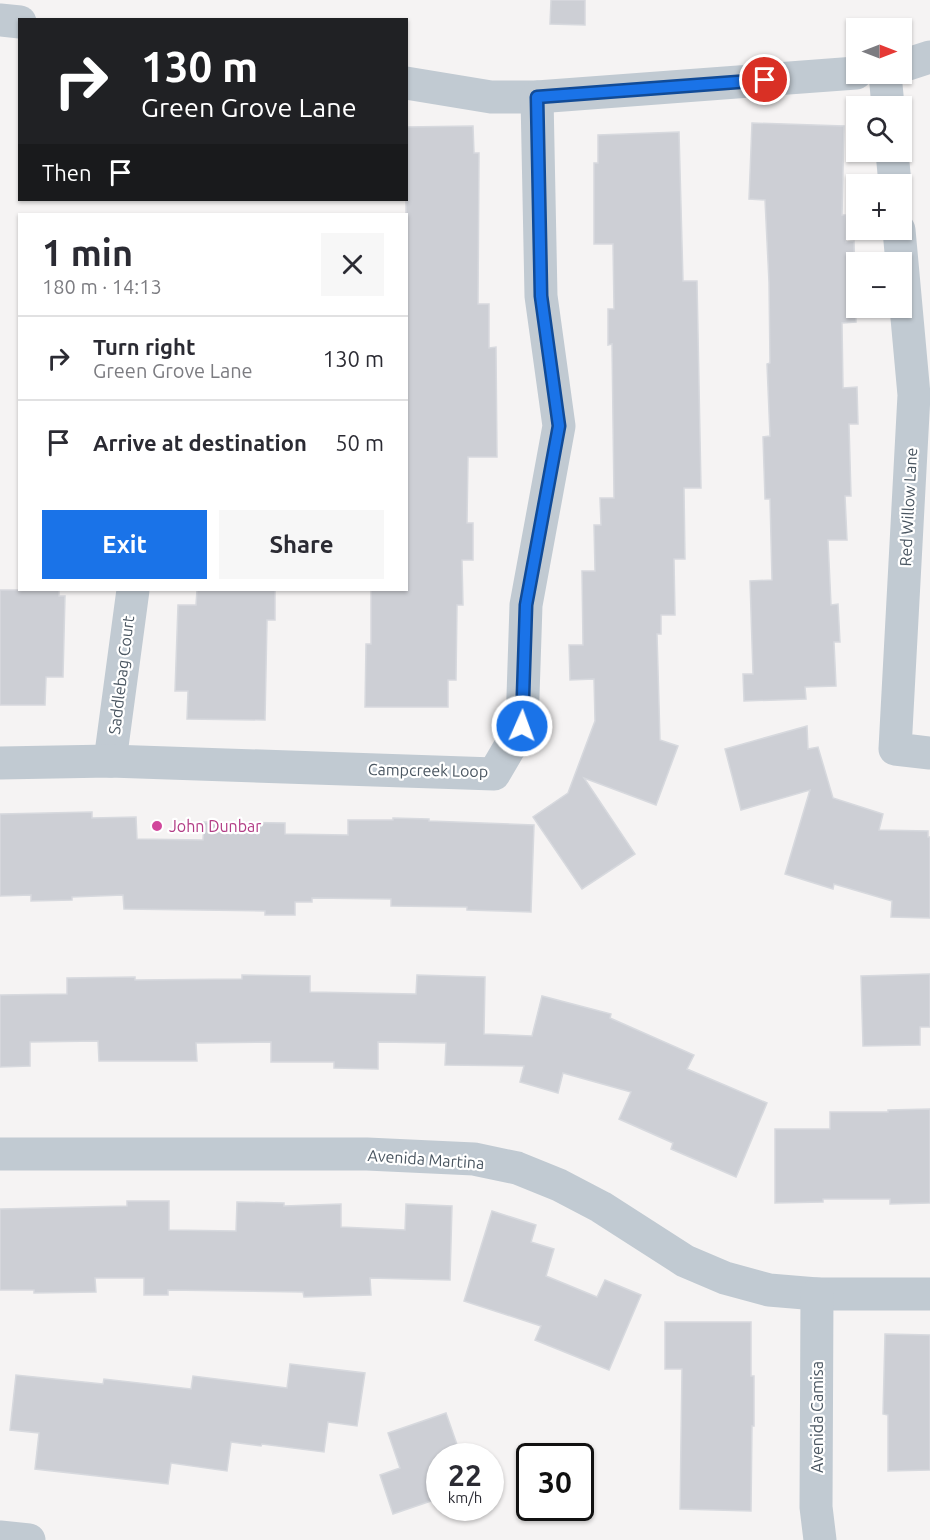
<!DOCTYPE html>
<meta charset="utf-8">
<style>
body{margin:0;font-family:Ubuntu,sans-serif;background:#f7f7f7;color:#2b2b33;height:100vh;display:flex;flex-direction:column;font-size:22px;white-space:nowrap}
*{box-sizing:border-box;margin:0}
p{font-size:20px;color:#7c7c81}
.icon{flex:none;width:33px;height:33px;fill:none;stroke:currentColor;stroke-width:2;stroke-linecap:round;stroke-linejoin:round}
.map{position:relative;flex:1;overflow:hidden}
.drawer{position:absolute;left:18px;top:213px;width:390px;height:378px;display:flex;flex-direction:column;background:#fff;border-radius:0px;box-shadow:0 2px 4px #0004}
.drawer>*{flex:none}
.hud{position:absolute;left:18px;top:18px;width:390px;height:183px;border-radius:0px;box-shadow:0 2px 4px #0004;background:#202124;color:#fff;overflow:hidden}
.needle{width:39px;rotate:90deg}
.tools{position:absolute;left:846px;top:18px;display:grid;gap:12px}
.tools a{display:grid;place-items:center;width:66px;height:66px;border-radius:0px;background:#fff;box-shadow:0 2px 4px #0004;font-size:30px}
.speed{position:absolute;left:426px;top:1443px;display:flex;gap:12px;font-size:30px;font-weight:700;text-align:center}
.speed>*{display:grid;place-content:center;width:78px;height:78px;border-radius:50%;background:#fff;box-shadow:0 2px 4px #0004;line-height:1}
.speed small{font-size:15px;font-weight:400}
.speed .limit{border:3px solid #111;border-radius:9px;background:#fff;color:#111}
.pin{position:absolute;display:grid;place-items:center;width:51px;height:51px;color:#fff;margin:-26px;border:3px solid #fff;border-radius:50%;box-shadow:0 2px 6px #0007}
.me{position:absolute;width:66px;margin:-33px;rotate:2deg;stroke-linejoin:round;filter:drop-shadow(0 0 4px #0008)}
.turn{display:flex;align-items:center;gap:21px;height:126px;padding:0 24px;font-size:27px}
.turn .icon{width:78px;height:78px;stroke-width:2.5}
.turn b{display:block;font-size:42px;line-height:51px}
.then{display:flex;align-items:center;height:57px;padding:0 24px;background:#0003;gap:12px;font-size:22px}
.round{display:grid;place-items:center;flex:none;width:63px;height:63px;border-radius:0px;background:#f7f7f7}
.head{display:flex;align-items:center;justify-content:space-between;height:102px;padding:0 24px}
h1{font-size:36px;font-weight:700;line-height:45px}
.button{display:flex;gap:12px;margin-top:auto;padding:12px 24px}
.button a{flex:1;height:69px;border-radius:0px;background:#1a73e8;color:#fff;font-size:24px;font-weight:700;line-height:69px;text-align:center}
.button a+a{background:#f7f7f7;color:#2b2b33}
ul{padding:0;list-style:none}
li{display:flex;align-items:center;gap:18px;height:84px;padding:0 24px;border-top:2px solid #e1e1e2}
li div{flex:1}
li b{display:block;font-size:22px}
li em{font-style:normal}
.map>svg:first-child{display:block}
.building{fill:#cdcfd5;stroke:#d7d9de;stroke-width:1.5}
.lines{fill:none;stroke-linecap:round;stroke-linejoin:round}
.street{stroke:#c1cad2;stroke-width:33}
.route-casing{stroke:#114b97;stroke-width:15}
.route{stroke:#1a73e8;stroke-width:10}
.hotel-dot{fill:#d1479c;stroke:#fff;stroke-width:2}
.labels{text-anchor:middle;stroke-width:4.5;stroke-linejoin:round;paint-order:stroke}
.street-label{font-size:16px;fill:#4a5661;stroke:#fff}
.hotel-label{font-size:16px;fill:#b23c85;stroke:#fff;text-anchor:start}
</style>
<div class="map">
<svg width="930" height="1540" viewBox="0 0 930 1540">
<rect width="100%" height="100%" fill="#f5f3f3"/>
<g class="building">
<path d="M551,0H585V25L550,24Z"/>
<path d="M752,123L844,126L842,215H845L846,242L854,241L856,322L842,323L843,388L857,387L858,424H849L851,496H845L847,540H828L831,605L838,604L840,642H834L836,686L805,687L806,699L744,701L743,674H753L750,581L772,580L770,499H765L763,437L770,436L767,364L770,363L769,282L765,200L749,199Z"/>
<path d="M473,126L474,153H479L478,304H489V348L496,347L497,457H468L467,523H473V560H462L463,605H457L456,680H448V707H365L366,644H371V590H406V127Z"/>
<path d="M679,132L683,281H697L701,488H684L685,559H674L675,615H661V634H657L660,740L678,746L656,805L584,778L635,854L582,889L533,817L568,793L595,721L594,679L570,680L569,645H583L582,571H595L594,525H601L600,498H614L612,344L608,345V309H614L613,244H594V163H598V135Z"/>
<path d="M0,590H59V596H65L63,677H46L45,705H0Z"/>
<path d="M197,590H275V620H267L265,720L187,719L188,691H175L178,605H196Z"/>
<path d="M807,726L808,749L818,747L833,798L883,814L879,830L928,831V837H930V918L891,917L892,901L834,884L833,889L785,874L810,790L741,810L725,749Z"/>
<path d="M92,812V818L136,817L137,839L203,840L204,822L285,823V834L348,835V820H393V818L429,819V821L534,825L531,912L467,910V907L391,906V899L312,898V902H295V915H265V911L124,909L123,895L72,897V900L31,901V895L0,896V814Z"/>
<path d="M930,974V1027H920V1045L863,1046L861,976Z"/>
<path d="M242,975L310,976V992L416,994L417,975L485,977L484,1034L532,1036L542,996L611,1014L610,1018L694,1055L687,1069L767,1103L736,1177L671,1149L673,1143L619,1119L631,1092L563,1073L558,1093L520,1082L524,1066L445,1065L446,1043L378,1042V1069L334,1068V1062H271V1042L196,1043L197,1061H99L98,1041L30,1042V1066L0,1067V995L67,994V978L135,977V980L242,979Z"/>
<path d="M930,1109V1203L890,1204V1199H823V1202L775,1203V1129H830V1112H888V1110Z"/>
<path d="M127,1201H169V1230L236,1231L237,1202L284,1203V1206L341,1204V1227L405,1230L406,1204L452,1206L450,1280L370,1278L371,1295L304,1297L303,1292L168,1290V1295H144V1278H95L96,1292L34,1293V1290H0V1209L127,1206Z"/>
<path d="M492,1211L536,1225L531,1242L554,1249L546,1276L597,1297L605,1280L641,1295L609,1370L535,1340L541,1326L464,1301Z"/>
<path d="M665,1322H751V1376H754V1426H752L751,1511L680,1509L682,1369H665Z"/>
<path d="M885,1334L930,1335V1470L888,1471V1415L883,1414Z"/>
<path d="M290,1364L365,1373L357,1426L328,1422L324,1452L262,1444L261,1446L231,1442L227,1471L171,1463L168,1484L35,1469L39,1433L10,1430L16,1375L103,1384L104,1379L191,1389L193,1376L287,1388Z"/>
<path d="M446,1413L461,1456H440V1498L393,1514L380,1475L400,1468L388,1433Z"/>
</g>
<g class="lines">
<g class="street">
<path d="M0,20L20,22"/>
<path d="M902,66L930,57"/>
<path d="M885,74L888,106"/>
<path d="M406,83L491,97H537L856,73"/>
<path d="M892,152L895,184"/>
<path d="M899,230L914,395L895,749L930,753"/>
<path d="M110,761L133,590"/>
<path d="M0,763L110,761L494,774L522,726L526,605L559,426L541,296L537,97"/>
<path d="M0,1154H367L474,1159L517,1168L559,1185L601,1207L685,1261L725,1278L769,1290L817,1294H930"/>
<path d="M817,1294L816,1507L820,1540"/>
<path d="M0,1537L29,1540"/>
</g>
</g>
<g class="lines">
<g class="route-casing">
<path id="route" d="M522,726L526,605L559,426L541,296L537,97L765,80"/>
</g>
<use href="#route" class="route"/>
</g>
<circle class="hotel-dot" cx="157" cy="826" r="6"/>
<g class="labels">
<g class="street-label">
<text transform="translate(908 507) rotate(-87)" y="6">Red Willow Lane</text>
<text transform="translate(121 675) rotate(-83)" y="6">Saddlebag Court</text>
<text transform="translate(428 770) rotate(1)" y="6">Campcreek Loop</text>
<text transform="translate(426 1159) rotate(4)" y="6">Avenida Martina</text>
<text transform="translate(817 1417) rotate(-90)" y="6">Avenida Camisa</text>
</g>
<g class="hotel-label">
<text x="169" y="832">John Dunbar</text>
</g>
</g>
</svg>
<div class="tools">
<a><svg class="needle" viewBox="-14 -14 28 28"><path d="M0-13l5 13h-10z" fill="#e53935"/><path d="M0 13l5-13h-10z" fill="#7c7c81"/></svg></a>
<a><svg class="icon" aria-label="search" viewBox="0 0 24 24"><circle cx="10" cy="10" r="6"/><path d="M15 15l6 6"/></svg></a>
<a>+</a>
<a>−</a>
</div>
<div class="speed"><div>22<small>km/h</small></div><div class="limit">30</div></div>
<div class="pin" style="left:765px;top:80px;background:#d93025"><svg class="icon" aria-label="arrive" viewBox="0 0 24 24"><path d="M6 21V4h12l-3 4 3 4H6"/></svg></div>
<svg class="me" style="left:522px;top:726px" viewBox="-20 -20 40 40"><circle r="17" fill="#1a73e8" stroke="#fff" stroke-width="3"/><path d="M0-11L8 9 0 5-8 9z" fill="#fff"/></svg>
<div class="hud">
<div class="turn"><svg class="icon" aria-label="right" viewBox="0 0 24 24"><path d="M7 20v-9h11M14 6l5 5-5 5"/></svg><div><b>130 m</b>Green Grove Lane</div></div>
<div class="then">Then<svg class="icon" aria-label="arrive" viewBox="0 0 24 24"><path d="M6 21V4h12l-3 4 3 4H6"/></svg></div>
</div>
<section class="drawer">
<div class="head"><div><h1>1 min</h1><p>180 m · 14:13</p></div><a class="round"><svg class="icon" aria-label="close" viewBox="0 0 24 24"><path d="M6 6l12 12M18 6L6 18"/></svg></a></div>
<ul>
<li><svg class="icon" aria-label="right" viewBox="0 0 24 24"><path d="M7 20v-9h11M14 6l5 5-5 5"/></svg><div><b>Turn right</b><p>Green Grove Lane</p></div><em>130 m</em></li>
<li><svg class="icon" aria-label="arrive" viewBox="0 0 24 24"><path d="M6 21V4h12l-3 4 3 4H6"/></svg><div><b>Arrive at destination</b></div><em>50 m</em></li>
</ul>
<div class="button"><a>Exit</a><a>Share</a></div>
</section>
</div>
